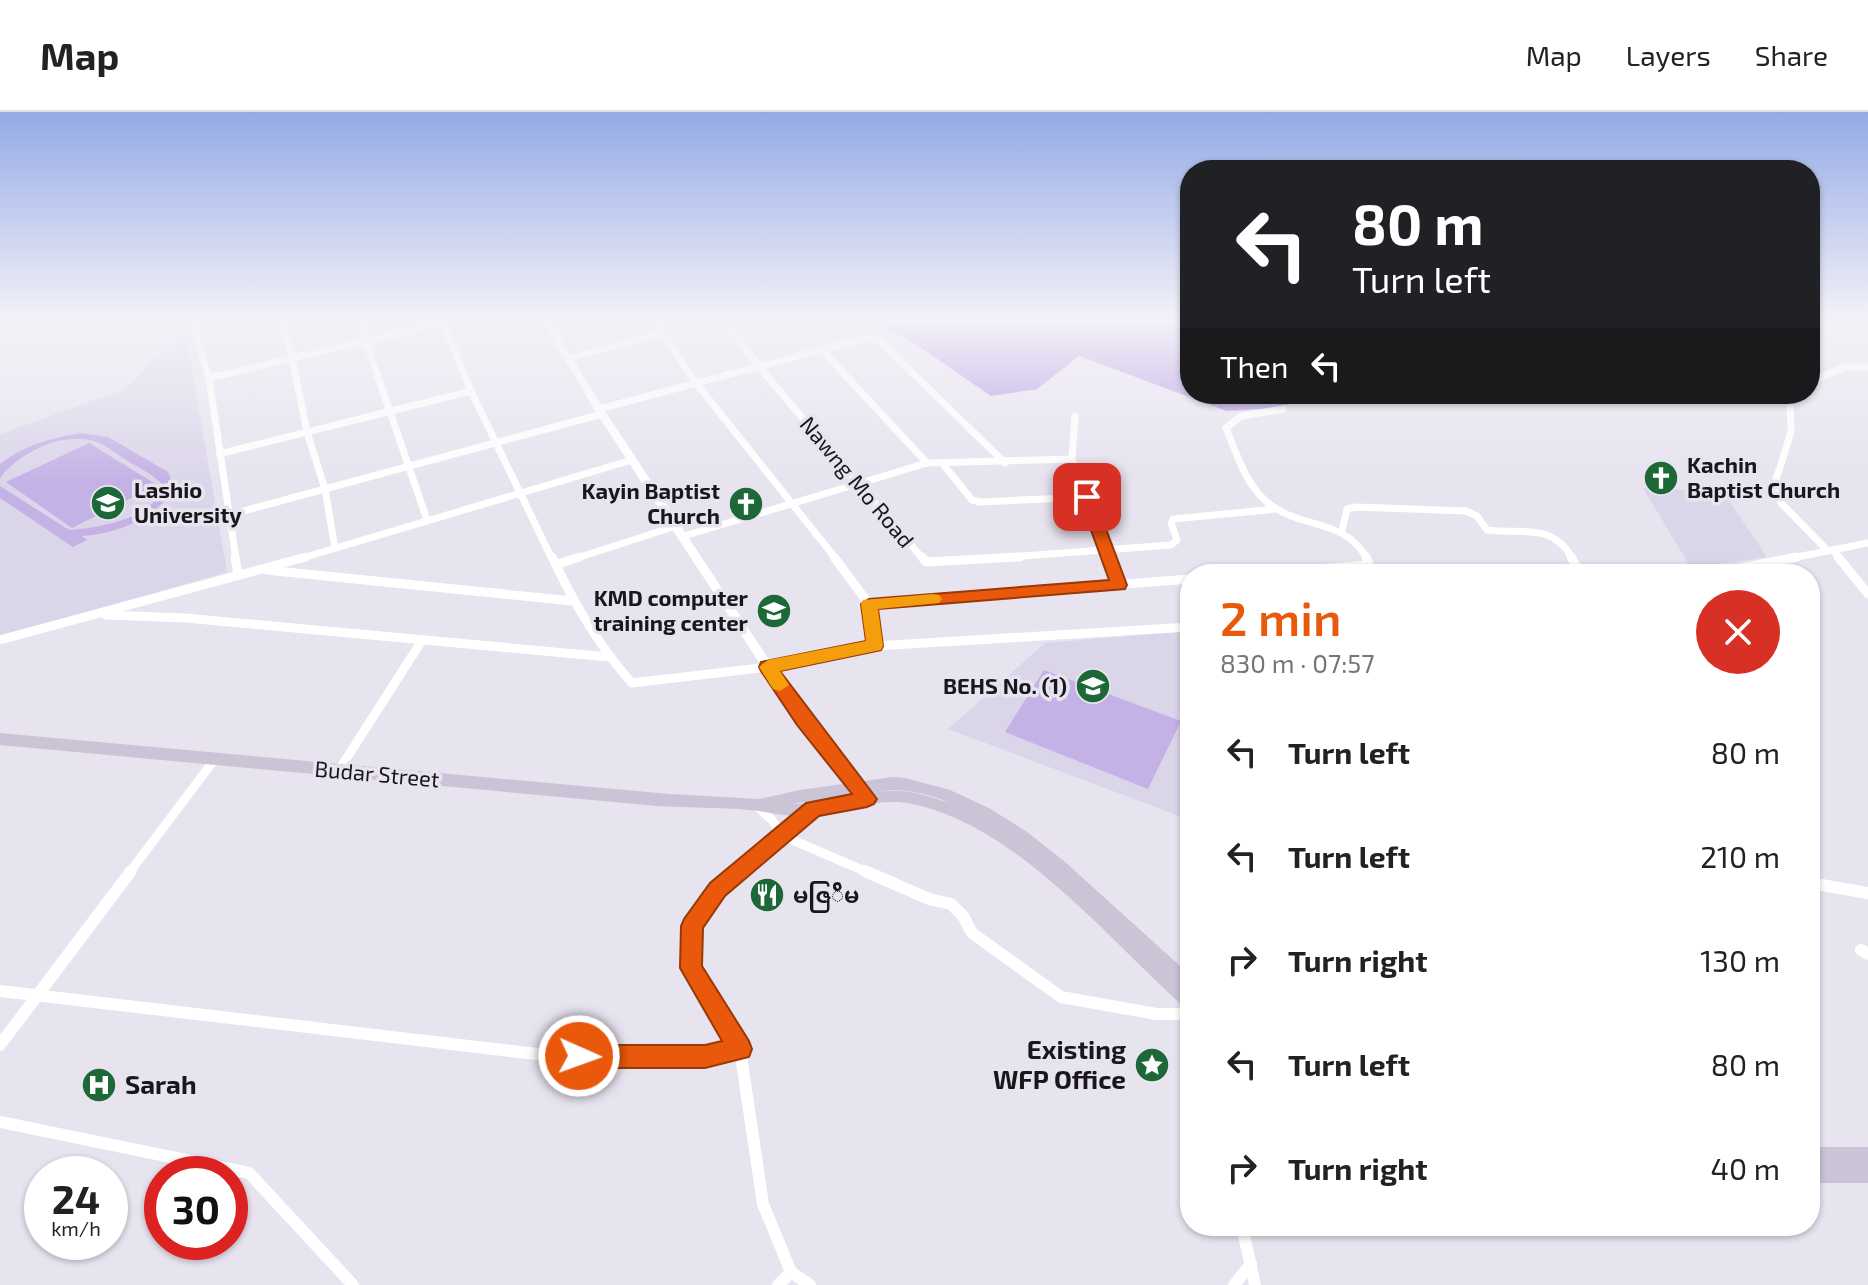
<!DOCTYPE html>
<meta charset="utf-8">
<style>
body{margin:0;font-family:"Exo 2","Noto Sans Myanmar",sans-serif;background:#f6f6f6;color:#222;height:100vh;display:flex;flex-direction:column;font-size:30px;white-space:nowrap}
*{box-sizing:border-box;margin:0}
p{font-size:26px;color:#767676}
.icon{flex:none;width:44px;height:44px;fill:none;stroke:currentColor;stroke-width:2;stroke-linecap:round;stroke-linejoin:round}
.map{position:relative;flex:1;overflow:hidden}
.drawer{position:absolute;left:1180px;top:452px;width:640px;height:672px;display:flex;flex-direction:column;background:#fff;border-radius:32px;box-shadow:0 2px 6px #0004}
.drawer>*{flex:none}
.banner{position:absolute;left:1180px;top:48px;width:640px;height:244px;border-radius:32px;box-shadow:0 2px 6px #0004;background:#202124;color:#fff;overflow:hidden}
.speed{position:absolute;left:24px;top:1044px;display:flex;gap:16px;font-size:40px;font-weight:700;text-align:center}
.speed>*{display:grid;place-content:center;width:104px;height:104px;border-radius:50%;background:#fff;box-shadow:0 2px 6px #0004;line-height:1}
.speed small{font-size:20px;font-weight:400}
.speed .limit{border:12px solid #d22;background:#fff;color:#111}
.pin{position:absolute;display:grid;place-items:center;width:68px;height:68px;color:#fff;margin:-34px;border-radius:16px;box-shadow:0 4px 12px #0006}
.me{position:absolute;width:88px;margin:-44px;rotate:92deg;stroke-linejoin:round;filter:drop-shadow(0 0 6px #0008)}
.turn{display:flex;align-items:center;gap:28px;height:168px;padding:0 40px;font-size:36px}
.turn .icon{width:104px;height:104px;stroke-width:2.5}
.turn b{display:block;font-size:56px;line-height:68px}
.then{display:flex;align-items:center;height:76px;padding:0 40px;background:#0003;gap:16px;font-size:30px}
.round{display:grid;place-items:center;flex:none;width:84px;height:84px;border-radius:42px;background:#f6f6f6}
.head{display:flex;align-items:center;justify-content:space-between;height:136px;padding:0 40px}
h1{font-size:48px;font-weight:600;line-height:60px;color:#ea580c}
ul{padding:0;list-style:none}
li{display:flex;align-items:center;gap:24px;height:104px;padding:0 40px}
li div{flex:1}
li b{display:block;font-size:30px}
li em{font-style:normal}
header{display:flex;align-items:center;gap:48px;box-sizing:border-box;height:112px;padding:0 40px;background:#fff;border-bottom:2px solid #e0e0e0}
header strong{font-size:38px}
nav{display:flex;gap:44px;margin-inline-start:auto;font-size:28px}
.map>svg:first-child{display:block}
.built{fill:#dbd5e9}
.green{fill:#c4b1e6}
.forest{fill:#b59ae3}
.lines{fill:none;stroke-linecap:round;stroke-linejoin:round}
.minor-far2{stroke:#fff;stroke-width:7}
.minor-far1{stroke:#fff;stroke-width:9}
.minor{stroke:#fff;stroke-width:12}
.tertiary{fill:#fff;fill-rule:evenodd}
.secondary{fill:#cbc4d7;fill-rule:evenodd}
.primary{fill:#cebfe8;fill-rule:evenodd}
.route{fill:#ea580c;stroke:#983908;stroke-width:2}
.slow{fill:#f59e0b}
.labels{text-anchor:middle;stroke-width:7;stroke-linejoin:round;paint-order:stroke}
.poi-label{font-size:22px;font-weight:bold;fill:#19171c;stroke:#e7e3ef;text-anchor:start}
.street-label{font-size:22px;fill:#19171c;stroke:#e7e3ef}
.near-poi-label{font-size:26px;font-weight:bold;fill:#19171c;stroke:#e7e3ef;text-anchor:end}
</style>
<header>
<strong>Map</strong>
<nav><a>Map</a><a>Layers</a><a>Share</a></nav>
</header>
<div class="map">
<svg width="1868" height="1173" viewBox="0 0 1868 1173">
<rect width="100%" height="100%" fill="#e7e3ef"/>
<g class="built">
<path d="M186,223L227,460L0,525V322L126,277L158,244Z"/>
<path d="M1643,376L1723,380L1767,445L1691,456Z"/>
<path d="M1190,519V708L948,617L1045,531Z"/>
</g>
<g class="green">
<path d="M81,321L108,325L168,360L174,375C158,406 116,422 82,424L87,428L73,435L0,386V374L69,418C96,416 159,407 162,372C153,363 142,357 131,351C121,345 110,336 99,331C67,317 19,340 0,366V352C24,333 52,326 81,321Z"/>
<path d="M89,331L157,373L72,416L6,370Z"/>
<path d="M1044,558L1181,609L1148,677L1005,620Z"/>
</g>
<path class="forest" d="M869,206H1190V282H1327L1274,296L1227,299L1079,244L1037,277L991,284L917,233Z"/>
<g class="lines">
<g class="minor-far2">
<path d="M191,206L209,266"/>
<path d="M280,206L292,245L307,320L325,377L335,436"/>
<path d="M358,206L427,408"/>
<path d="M441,206L471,279L552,447"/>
<path d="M652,206L696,271L836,447"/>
<path d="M731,217L760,256L923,447"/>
<path d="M822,238L927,351"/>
<path d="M570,246L661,221"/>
<path d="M1810,270L1845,255H1868"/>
<path d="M1795,282L1790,290L1791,320L1774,374L1781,391L1828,439"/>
<path d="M599,297L870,225L879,228L1005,351"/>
<path d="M1283,297L1241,304L1226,316C1237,342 1245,372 1268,391C1299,417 1346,406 1367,447"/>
<path d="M1075,304L1072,347L1109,447"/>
<path d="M219,342L471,279"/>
<path d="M943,352L972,388L980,390L1087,385"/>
<path d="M229,403L602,302"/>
<path d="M1342,418L1347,397L1356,395L1466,399L1477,404L1487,418C1523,423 1551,409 1573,447"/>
<path d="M684,424L927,351L1072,347"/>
<path d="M1833,438L1840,447"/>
<path d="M236,447L209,266L463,206"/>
<path d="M299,447L632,348"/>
<path d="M574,447L676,414"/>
<path d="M984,447L1171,433L1177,428L1171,411L1173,407L1276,397"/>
<path d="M1787,447L1868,431"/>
</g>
<g class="minor-far1">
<path d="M235,445L238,463"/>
<path d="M552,445C574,491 598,533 632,571L768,555L875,534L1190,515"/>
<path d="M834,445L869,492L1190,467"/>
<path d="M922,445L926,450L1020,445"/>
<path d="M1108,445L1119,473"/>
<path d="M1366,445L1373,462"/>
<path d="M1571,445L1581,462"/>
<path d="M1838,445L1868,482"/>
<path d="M558,452L580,445"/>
<path d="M266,458L573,489"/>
<path d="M1257,462L1369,453"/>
<path d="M1709,462L1797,445"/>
<path d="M869,492L875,534"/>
<path d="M106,503L186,506L609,545"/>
<path d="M0,528L306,445"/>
<path d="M339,658L421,530"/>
<path d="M754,692L772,708L781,723L813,697"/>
<path d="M129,761L215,647"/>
<path d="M737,761L781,723L869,761"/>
</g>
<g class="minor">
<path d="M740,759L718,778L692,814L691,856L740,937L763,1092L791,1160L810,1173"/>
<path d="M865,759L929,787L951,792L963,804L972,821L1061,885L1156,902H1190"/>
<path d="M1810,771L1868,781"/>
<path d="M1861,838L1868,842"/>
<path d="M0,879L554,944L648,947L740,937"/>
<path d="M0,933L131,759"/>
<path d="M0,1010L249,1061L353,1173"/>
<path d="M1242,1114L1255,1173"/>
<path d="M778,1173L791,1160"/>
<path d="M1234,1173L1251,1152"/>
</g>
<path class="tertiary" d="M540,206H548L607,302L772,552L808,605L868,677L869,681L868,685L863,686L858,685L800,611L764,558L597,302Z"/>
<g class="secondary">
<path d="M0,621L669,682L760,687L800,678L893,665L905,666L950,678L989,696L1027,720L1064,749L1190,863V897L1184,895C1107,826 1016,713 912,692C874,684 836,704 797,704C781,704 765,699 749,698C718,695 688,696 657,694L0,633ZM893,678C911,678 932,683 948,690C932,686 916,679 899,679C862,677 828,693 791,692L881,679Z"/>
<rect x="1810" y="1035" width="58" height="36"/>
</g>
<path class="primary" d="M1855,206H1867L1868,214Z"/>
</g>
<linearGradient id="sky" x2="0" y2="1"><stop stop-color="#94aae6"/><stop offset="0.56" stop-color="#f4f2f8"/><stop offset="1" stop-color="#f4f2f8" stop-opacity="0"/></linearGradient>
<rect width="1868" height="371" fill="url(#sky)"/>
<path class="route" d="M1087,381L1094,385L1127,473L1125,477L878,497L883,534L881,538L780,559L877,687L874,692L867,695L819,704L725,784L703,816L702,854L749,929L752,937L749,945L705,956H579L570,952L567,944L570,936L579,933H705L722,929L680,856L681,814L684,807L710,771L806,691L852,682L797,613L761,559L759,555L761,550L866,529L861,492L869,487L1109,468L1079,385Z"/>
<path class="slow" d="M933,482L939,483L942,487L939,491L878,497L883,534L881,538L780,559L789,573L780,579L773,577L759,555L768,548L866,529L861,492L863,488Z"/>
<defs>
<g id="church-disc" transform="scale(1.8)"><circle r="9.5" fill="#1c6836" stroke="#e7e3ef"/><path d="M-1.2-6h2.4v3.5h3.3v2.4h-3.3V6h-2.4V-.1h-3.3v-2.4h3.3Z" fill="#fff"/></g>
<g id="university-disc" transform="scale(1.8)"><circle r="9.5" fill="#1c6836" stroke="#e7e3ef"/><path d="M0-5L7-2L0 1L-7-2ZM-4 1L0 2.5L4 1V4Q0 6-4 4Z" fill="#fff"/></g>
<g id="school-disc" transform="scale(1.8)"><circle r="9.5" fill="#1c6836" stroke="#e7e3ef"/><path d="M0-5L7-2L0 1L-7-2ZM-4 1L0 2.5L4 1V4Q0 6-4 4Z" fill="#fff"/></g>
<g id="restaurant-disc" transform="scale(1.8)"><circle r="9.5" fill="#1c6836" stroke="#e7e3ef"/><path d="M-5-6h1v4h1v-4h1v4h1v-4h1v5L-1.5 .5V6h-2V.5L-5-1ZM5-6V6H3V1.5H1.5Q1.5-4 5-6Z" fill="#fff"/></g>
<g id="sight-disc" transform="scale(1.8)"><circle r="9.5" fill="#1c6836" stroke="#e7e3ef"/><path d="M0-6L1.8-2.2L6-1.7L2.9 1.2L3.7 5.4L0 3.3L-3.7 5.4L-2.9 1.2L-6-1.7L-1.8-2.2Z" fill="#fff"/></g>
<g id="hospital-disc" transform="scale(1.8)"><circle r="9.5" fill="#1c6836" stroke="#e7e3ef"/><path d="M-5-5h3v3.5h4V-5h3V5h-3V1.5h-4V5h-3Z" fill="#fff"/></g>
</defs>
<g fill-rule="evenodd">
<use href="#church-disc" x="1661" y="366"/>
<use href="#university-disc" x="108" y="391"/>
<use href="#church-disc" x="746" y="392"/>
<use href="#school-disc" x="774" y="499"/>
<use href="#school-disc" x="1093" y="574"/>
<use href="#restaurant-disc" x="767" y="783"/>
<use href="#sight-disc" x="1152" y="953"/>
<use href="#hospital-disc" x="99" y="973"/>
</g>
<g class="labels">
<g class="poi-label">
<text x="1687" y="361">Kachin<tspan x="1687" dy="25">Baptist Church</tspan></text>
<text x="134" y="386">Lashio<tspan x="134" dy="25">University</tspan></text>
<text x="720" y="387" text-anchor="end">Kayin Baptist<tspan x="720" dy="25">Church</tspan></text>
<text x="748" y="494" text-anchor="end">KMD computer<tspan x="748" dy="25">training center</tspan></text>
<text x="1067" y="582" text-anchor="end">BEHS No. (1)</text>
<text x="793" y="791">မဇြ်ိမ</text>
</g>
<g class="street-label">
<text transform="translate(857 370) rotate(50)" y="8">Nawng Mo Road</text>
<text transform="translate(377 662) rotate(5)" y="8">Budar Street</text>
</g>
<g class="near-poi-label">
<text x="1126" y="947">Existing<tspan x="1126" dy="30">WFP Office</tspan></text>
<text x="125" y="982" text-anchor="start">Sarah</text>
</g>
</g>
</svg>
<div class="speed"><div>24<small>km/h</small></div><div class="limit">30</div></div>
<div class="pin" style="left:1087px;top:385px;background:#d93025"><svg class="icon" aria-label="arrive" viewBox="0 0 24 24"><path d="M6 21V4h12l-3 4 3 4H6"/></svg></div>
<svg class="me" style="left:579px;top:944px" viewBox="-20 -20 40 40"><circle r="17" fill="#ea580c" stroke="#fff" stroke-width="3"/><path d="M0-11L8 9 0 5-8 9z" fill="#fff"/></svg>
<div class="banner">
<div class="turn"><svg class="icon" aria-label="left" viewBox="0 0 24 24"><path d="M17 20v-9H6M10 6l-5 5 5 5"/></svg><div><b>80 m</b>Turn left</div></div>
<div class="then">Then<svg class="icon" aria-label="left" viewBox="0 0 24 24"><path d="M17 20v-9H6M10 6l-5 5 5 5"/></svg></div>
</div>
<section class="drawer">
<div class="head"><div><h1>2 min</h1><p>830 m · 07:57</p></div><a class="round" style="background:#d93025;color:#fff"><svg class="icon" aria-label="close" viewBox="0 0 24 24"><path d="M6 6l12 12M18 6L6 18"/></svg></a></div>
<ul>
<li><svg class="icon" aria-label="left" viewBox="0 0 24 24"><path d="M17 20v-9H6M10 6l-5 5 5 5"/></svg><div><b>Turn left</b></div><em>80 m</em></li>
<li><svg class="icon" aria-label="left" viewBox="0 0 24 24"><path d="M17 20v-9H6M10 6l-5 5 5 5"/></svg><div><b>Turn left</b></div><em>210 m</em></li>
<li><svg class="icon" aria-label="right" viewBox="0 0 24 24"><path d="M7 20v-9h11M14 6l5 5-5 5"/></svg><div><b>Turn right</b></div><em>130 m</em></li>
<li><svg class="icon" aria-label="left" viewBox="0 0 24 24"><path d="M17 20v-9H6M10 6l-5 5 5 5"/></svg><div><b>Turn left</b></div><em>80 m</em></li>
<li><svg class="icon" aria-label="right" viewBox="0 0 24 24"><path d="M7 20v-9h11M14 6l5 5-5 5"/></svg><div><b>Turn right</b></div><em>40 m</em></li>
</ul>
</section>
</div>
